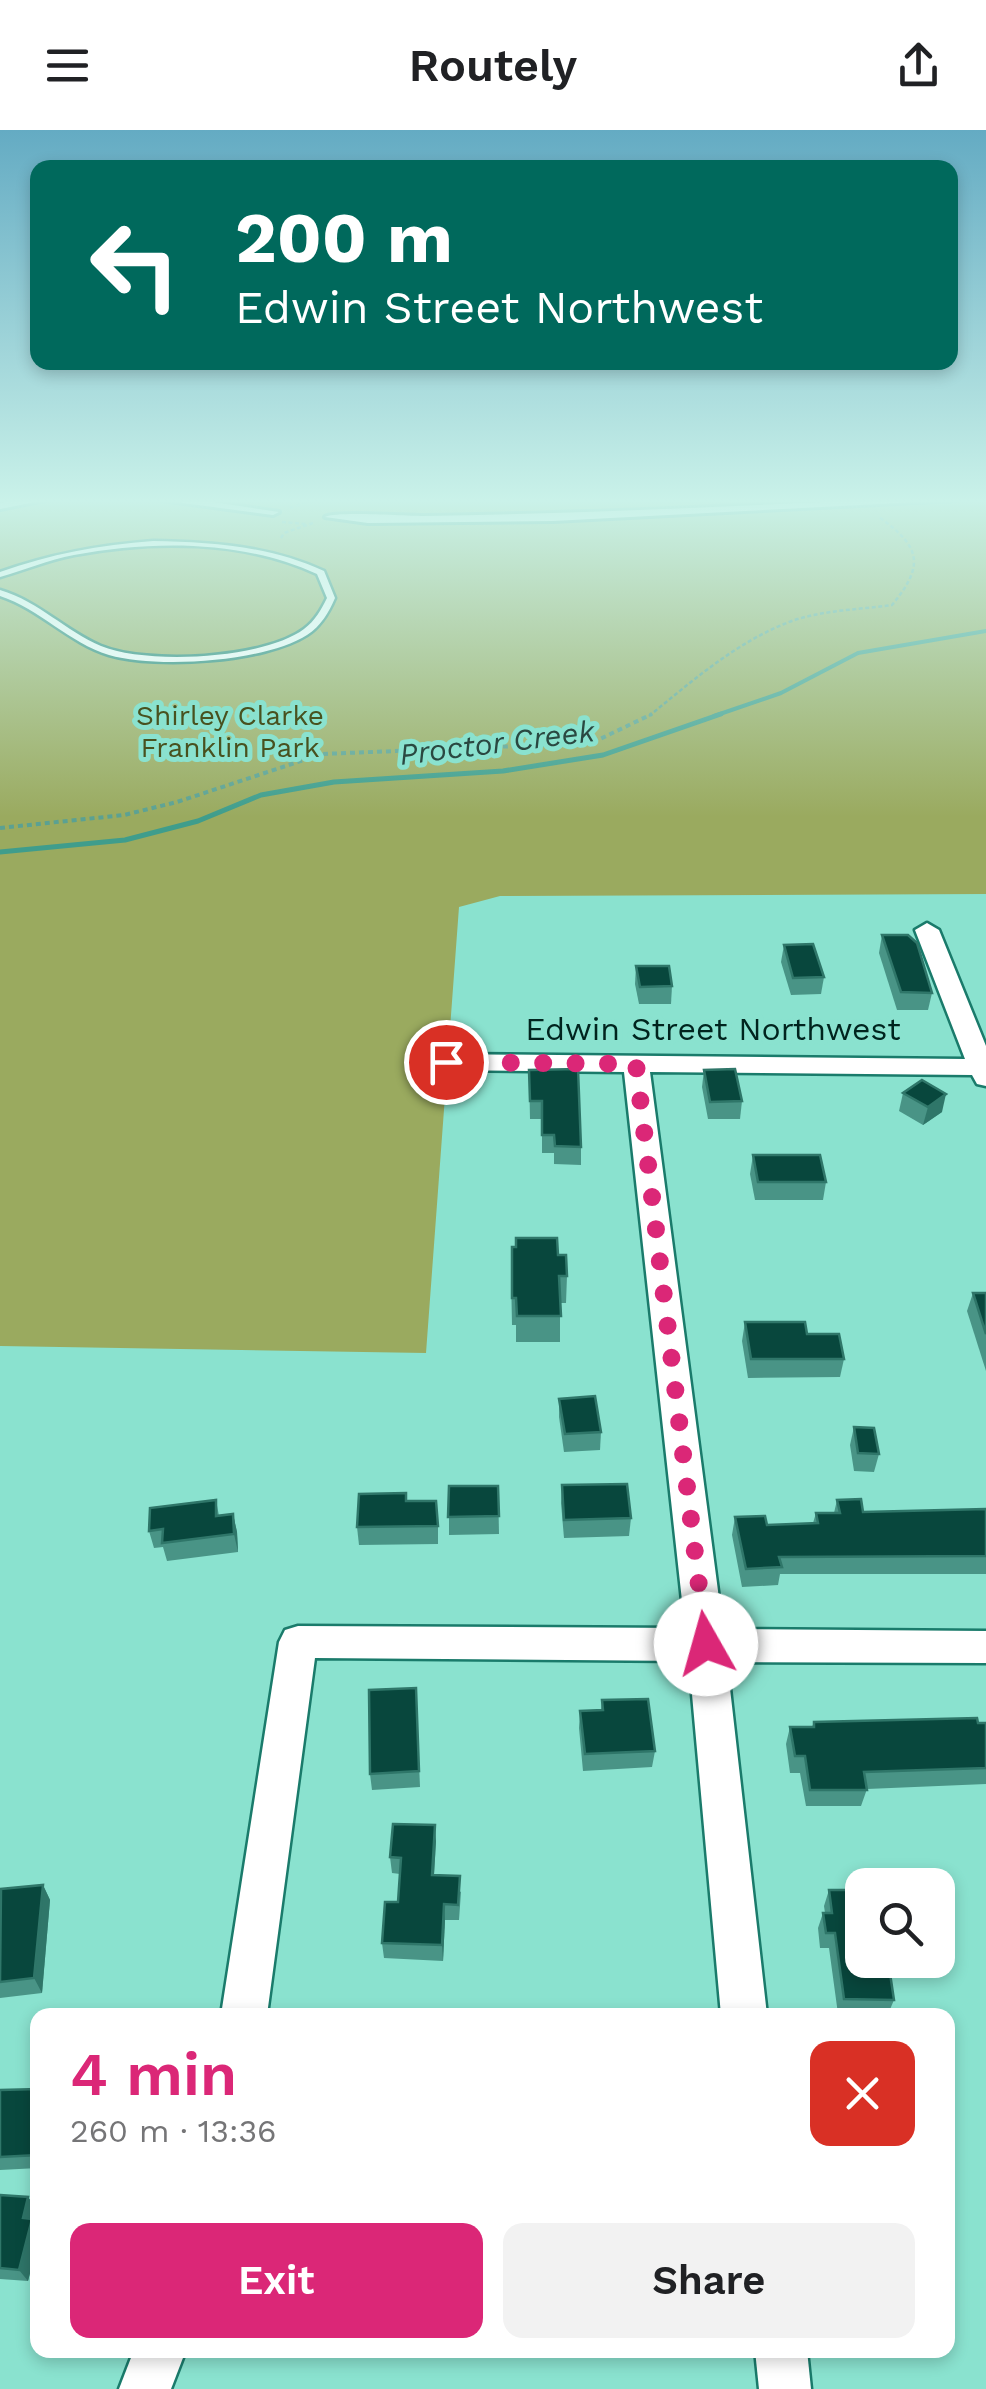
<!DOCTYPE html>
<meta charset="utf-8">
<style>
body{margin:0;font-family:"Work Sans",sans-serif;background:#f2f2f2;color:#202124;height:100vh;display:flex;flex-direction:column;font-size:38px;white-space:nowrap}
*{box-sizing:border-box;margin:0}
p{font-size:32px;color:#757577}
.icon{flex:none;width:55px;height:55px;fill:none;stroke:currentColor;stroke-width:2;stroke-linecap:round;stroke-linejoin:round}
.map{position:relative;flex:1;overflow:hidden}
.details{position:absolute;left:30px;top:1878px;width:925px;height:350px;display:flex;flex-direction:column;background:#fff;border-radius:20px;box-shadow:0 5px 15px #0003}
.details>*{flex:none}
.top-card{position:absolute;left:30px;top:30px;width:928px;height:210px;border-radius:20px;box-shadow:0 5px 15px #0003;background:#00695c;color:#fff;overflow:hidden}
.tools{position:absolute;left:845px;top:1738px;display:grid;gap:20px}
.tools a{display:grid;place-items:center;width:110px;height:110px;border-radius:20px;background:#fff;box-shadow:0 5px 15px #0003;font-size:50px}
.pin{position:absolute;display:grid;place-items:center;width:85px;height:85px;color:#fff;margin:-42px;border:5px solid #fff;border-radius:50%;box-shadow:0 2px 10px #0007}
.me{position:absolute;width:110px;margin:-55px;rotate:353deg;stroke-linejoin:round;filter:drop-shadow(0 0 8px #0008)}
.turn{display:flex;align-items:center;gap:35px;height:210px;padding:0 40px;font-size:45px}
.turn .icon{width:130px;height:130px;stroke-width:2.5}
.turn b{display:block;font-size:70px;line-height:85px}
.round{display:grid;place-items:center;flex:none;width:105px;height:105px;border-radius:20px;background:#f2f2f2}
.head{display:flex;align-items:center;justify-content:space-between;height:170px;padding:0 40px}
h1{font-size:60px;font-weight:600;line-height:75px;color:#db2777}
.action{display:flex;gap:20px;margin-top:auto;padding:20px 40px}
.action a{flex:1;height:115px;border-radius:20px;background:#db2777;color:#fff;font-size:40px;font-weight:600;line-height:115px;text-align:center}
.action a+a{background:#f2f2f2;color:#202124}
header{display:flex;justify-content:space-between;align-items:center;height:130px;padding:0 40px;background:#fff;font-size:45px;font-weight:600}
.map>svg:first-child{display:block}
.green{fill:#9aaa5f}
.lines{fill:none;stroke-linecap:round;stroke-linejoin:round}
.stream-far1{stroke:#3f9d8c;stroke-width:4}
.stream{stroke:#3f9d8c;stroke-width:5}
.service-casing{stroke:#1a7b6b;stroke-width:5}
.pedestrian-casing{stroke:#1a7b6b;stroke-width:6}
.minor-casing{stroke:#1a7b6b;stroke-width:5}
.path-far1{stroke:#5ba192;stroke-width:2.5;stroke-dasharray:4 2.5;stroke-linecap:butt}
.path{stroke:#5ba192;stroke-width:4;stroke-dasharray:5 4;stroke-linecap:butt}
.service{fill:#fff;fill-rule:evenodd}
.pedestrian{fill:#fff;fill-rule:evenodd}
.minor{fill:#fff;fill-rule:evenodd}
.wall{fill:#499486}
.shaded-wall{fill:#2f7669}
.building{fill:#08473d;stroke:#2f7669;stroke-width:2.5}
.route{stroke:#db2777;stroke-width:18;stroke-dasharray:0 32.4}
.labels{text-anchor:middle;stroke-width:10;stroke-linejoin:round;paint-order:stroke}
.far-park-label{font-size:28px;fill:#48511f;stroke:#8ae2cf}
.far-water-label{font-size:30px;font-style:italic;fill:#2a4841;stroke:#8ae2cf}
.street-label{font-size:32px;fill:#00241e;stroke:#8ae2cf}
</style>
<header><svg class="icon" aria-label="menu" viewBox="0 0 24 24"><path d="M4 6h16M4 12h16M4 18h16"/></svg>Routely<svg class="icon" aria-label="share" viewBox="0 0 24 24"><path d="M12 15V3M7 8l5-5 5 5M5 13v7h14v-7"/></svg></header>
<div class="map">
<svg width="986" height="2259" viewBox="0 0 986 2259">
<rect width="100%" height="100%" fill="#8ae2cf"/>
<path class="green" d="M0,370H986V764L500,766L459,777L426,1223L0,1216Z"/>
<g class="lines">
<path class="stream-far1" d="M714,586L781,563L858,523L986,501"/>
<path class="stream" d="M0,722L125,710L198,691L261,665L334,652L503,641L603,625L721,584"/>
<g class="service-casing">
<path id="service" d="M153,411C212,412 270,416 324,441L335,468C329,482 321,496 307,505C265,532 157,539 109,525C69,513 40,479 0,466V460C40,472 65,501 101,516C147,535 264,529 304,499C315,491 321,480 327,468L317,444C243,410 153,410 74,425C48,430 25,440 0,447V442C50,424 100,415 153,411Z"/>
</g>
<g class="pedestrian-casing">
<g id="pedestrian">
<path d="M14,370H45L0,379V373Z"/>
<path d="M161,370H200L279,382L273,385Z"/>
<path d="M865,370H955L553,391L368,393L325,387C336,381 405,386 423,386C571,384 718,377 865,370Z"/>
</g>
</g>
<g class="minor-casing">
<g id="minor">
<path d="M927,793L939,800L986,916V956L977,954L972,945L650,942L723,1499L986,1501V1533L727,1532L767,1885H721L689,1531L315,1528L267,1885H221L279,1512L285,1500L298,1496L685,1498L624,942L445,940L432,932L445,924L965,929L915,800Z"/>
<path d="M134,2220H186L171,2259H119Z"/>
<path d="M755,2220H807L811,2259H759Z"/>
</g>
</g>
<g class="path-far1">
<path d="M290,378L312,370"/>
<path d="M282,392L306,394"/>
<path d="M281,408L284,403L313,393"/>
<path d="M649,586C691,552 733,515 784,494C817,480 857,480 892,475C925,435 921,417 879,387"/>
</g>
<path class="path" d="M0,698L124,685L177,672L322,624L567,614L600,609L652,584"/>
<use href="#service" class="service"/>
<use href="#pedestrian" class="pedestrian"/>
<use href="#minor" class="minor"/>
</g>
<g class="wall">
<path d="M882,805L932,863L928,880H897L879,823Z"/>
<path d="M784,815L824,847L821,864L791,865L781,832Z"/>
<path d="M636,836L672,856L671,874H639L635,854Z"/>
<path d="M529,940L581,1017V1035L554,1034V1023H542V989H530Z"/>
<path d="M704,940L742,971L740,989H708L702,957Z"/>
<path d="M903,963L942,982L923,995L899,981Z"/>
<path d="M753,1025L826,1052L823,1070H755L750,1044Z"/>
<path d="M558,1125L567,1146L566,1173H560V1212H516V1195H512L511,1144Z"/>
<path d="M973,1163H986V1241L967,1181Z"/>
<path d="M745,1192L807,1204L844,1229L840,1247L748,1248L742,1211Z"/>
<path d="M559,1269L601,1302L600,1320L564,1322L559,1287Z"/>
<path d="M854,1297L879,1324L874,1342L854,1341L850,1315Z"/>
<path d="M562,1355L631,1388L629,1406L564,1408L561,1373Z"/>
<path d="M449,1356H498L499,1404L449,1405Z"/>
<path d="M216,1370L219,1386L233,1384L237,1402L238,1422L167,1431L163,1417L154,1418L149,1401Z"/>
<path d="M837,1370L863,1382L986,1379V1444H780L778,1455L742,1457L732,1405L735,1387L767,1395L813,1393L816,1383H834Z"/>
<path d="M407,1371L438,1396V1414L359,1415L357,1397Z"/>
<path d="M416,1558L420,1657L372,1660L370,1644Z"/>
<path d="M602,1570L655,1621L652,1637L583,1641L579,1598L580,1581L601,1580Z"/>
<path d="M814,1592L986,1593V1654L867,1659L861,1676H806L800,1643H790L786,1614L790,1597H812Z"/>
<path d="M436,1711L434,1745L461,1762L459,1790H445L443,1831L384,1828L382,1813L398,1772L400,1744L392,1743L390,1727Z"/>
<path d="M43,1755L50,1770L42,1863L0,1868V1773Z"/>
<path d="M829,1760L862,1830H917L911,1843L890,1842L894,1870L888,1884H838L829,1818H820L818,1798L823,1783H825L824,1776Z"/>
<path d="M38,1959V2038L0,2040V1960Z"/>
<path d="M0,2065L28,2067L37,2080L34,2091L38,2097V2112L28,2151L0,2149Z"/>
</g>
<g class="shaded-wall">
<path d="M946,964L942,982L923,995L928,977Z"/>
<path d="M233,1384L237,1402L238,1422L234,1404Z"/>
<path d="M435,1695L436,1711L433,1761L432,1745Z"/>
<path d="M43,1755L50,1770L42,1863L34,1848Z"/>
<path d="M444,1774L445,1790L443,1831L442,1815Z"/>
<path d="M28,2067L37,2080L34,2091L38,2097V2112L28,2151L19,2140L23,2088Z"/>
</g>
<g class="building">
<path d="M882,805H908L917,813L932,863L901,862Z"/>
<path d="M813,814L824,847L793,848L784,815Z"/>
<path d="M636,836H669L672,856L640,857Z"/>
<path d="M578,939L581,1017L555,1016L554,1005H542V971H530L529,940Z"/>
<path d="M735,939L742,971L710,972L704,940Z"/>
<path d="M922,950L946,964L928,977L903,963Z"/>
<path d="M753,1025H820L826,1052H758Z"/>
<path d="M516,1108H557L558,1125H566L567,1146H559L561,1186H517L516,1168H512V1117H516Z"/>
<path d="M973,1163H986V1204Z"/>
<path d="M745,1192H805L807,1204H839L844,1229H751Z"/>
<path d="M595,1266L601,1302L565,1304L559,1269Z"/>
<path d="M854,1297L874,1298L879,1324L858,1323Z"/>
<path d="M627,1354L631,1388L564,1390L562,1355Z"/>
<path d="M449,1356H498L499,1386L448,1387Z"/>
<path d="M406,1363V1371H436L438,1396L357,1397L359,1364Z"/>
<path d="M861,1369L863,1382L986,1379V1426L779,1427L782,1437L746,1439L735,1387L765,1386L767,1395L818,1393L816,1383H840L837,1370Z"/>
<path d="M216,1370V1386L233,1384L234,1404L162,1413L163,1399L149,1401L150,1378Z"/>
<path d="M416,1558L419,1641L370,1644L369,1560Z"/>
<path d="M648,1569L655,1621L585,1624L580,1581L603,1580L602,1570Z"/>
<path d="M977,1588L978,1593H986V1638L864,1642L867,1660H810L805,1626H795L790,1597H814V1592Z"/>
<path d="M393,1694L435,1695L432,1745L460,1746L458,1775L444,1774L442,1815L382,1813L385,1772H398L401,1728L390,1727Z"/>
<path d="M43,1755L34,1848L0,1852L1,1759Z"/>
<path d="M829,1760H854L857,1777H862V1830H888L894,1870L844,1869L835,1803H826L823,1783H832Z"/>
<path d="M38,1959V2025L0,2027V1960Z"/>
<path d="M0,2065L28,2067L23,2088L32,2089L19,2140L0,2138Z"/>
</g>
<linearGradient id="sky" x2="0" y2="1"><stop stop-color="#64abc3"/><stop offset="0.54" stop-color="#caf2e9"/><stop offset="1" stop-color="#caf2e9" stop-opacity="0"/></linearGradient>
<rect width="986" height="687" fill="url(#sky)"/>
<g class="lines">
<path class="route" d="M446,932L636,934L706,1514"/>
</g>
<g class="labels">
<g class="far-park-label">
<text x="230" y="595">Shirley Clarke<tspan x="230" dy="32">Franklin Park</tspan></text>
</g>
<g class="far-water-label">
<text transform="translate(497 613) rotate(-7)" y="10">Proctor Creek</text>
</g>
<g class="street-label">
<text x="713" y="910">Edwin Street Northwest</text>
</g>
</g>
</svg>
<div class="tools">
<a><svg class="icon" aria-label="search" viewBox="0 0 24 24"><circle cx="10" cy="10" r="6"/><path d="M15 15l6 6"/></svg></a>
</div>
<div class="pin" style="left:446px;top:932px;background:#d93025"><svg class="icon" aria-label="arrive" viewBox="0 0 24 24"><path d="M6 21V4h12l-3 4 3 4H6"/></svg></div>
<svg class="me" style="left:706px;top:1514px" viewBox="-20 -20 40 40"><circle r="19" fill="#fff"/><path d="M0-13L10 11 0 6-10 11z" fill="#db2777"/></svg>
<div class="top-card">
<div class="turn"><svg class="icon" aria-label="left" viewBox="0 0 24 24"><path d="M17 20v-9H6M10 6l-5 5 5 5"/></svg><div><b>200 m</b>Edwin Street Northwest</div></div>
</div>
<section class="details">
<div class="head"><div><h1>4 min</h1><p>260 m · 13:36</p></div><a class="round" style="background:#d93025;color:#fff"><svg class="icon" aria-label="close" viewBox="0 0 24 24"><path d="M6 6l12 12M18 6L6 18"/></svg></a></div>
<div class="action"><a>Exit</a><a>Share</a></div>
</section>
</div>
